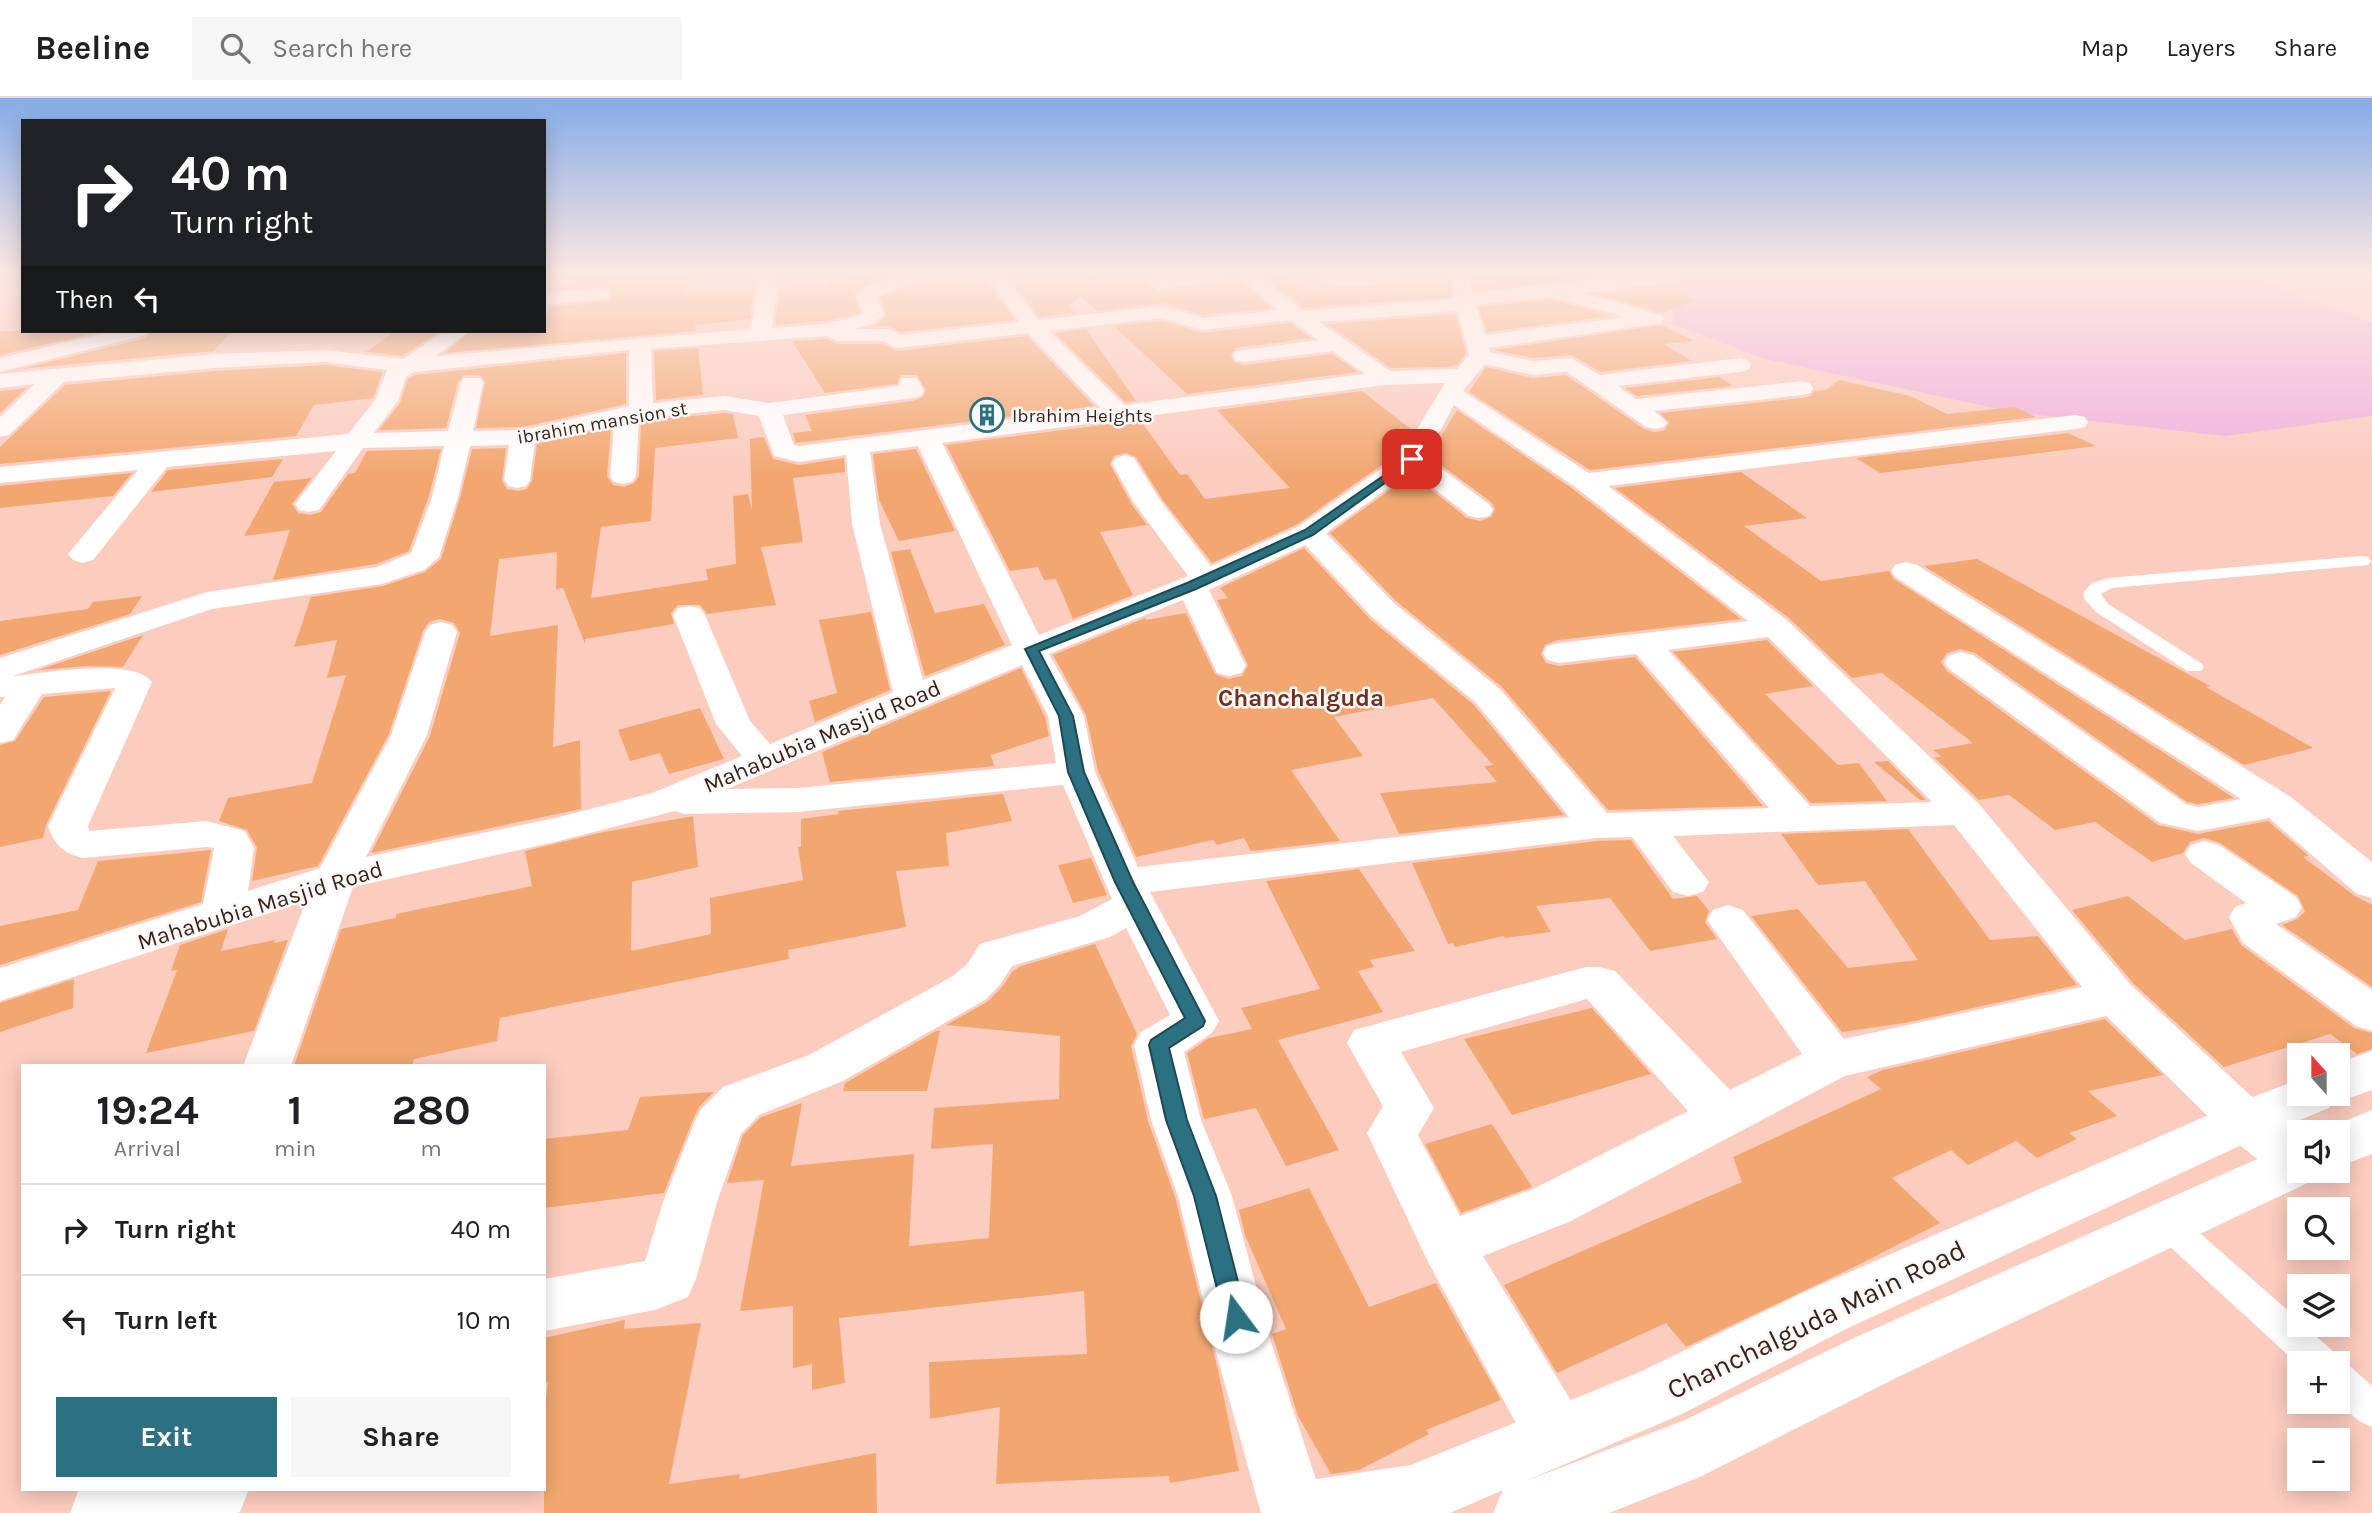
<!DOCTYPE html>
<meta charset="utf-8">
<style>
body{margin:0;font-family:Karla,sans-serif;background:#f6f6f6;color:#202124;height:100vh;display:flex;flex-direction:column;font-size:26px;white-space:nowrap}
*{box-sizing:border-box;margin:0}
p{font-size:23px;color:#757577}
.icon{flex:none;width:38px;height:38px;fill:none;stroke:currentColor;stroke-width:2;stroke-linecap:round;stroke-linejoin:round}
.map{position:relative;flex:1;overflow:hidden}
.details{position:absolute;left:21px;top:966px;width:525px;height:427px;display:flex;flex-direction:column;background:#fff;border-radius:0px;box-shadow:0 4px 18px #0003}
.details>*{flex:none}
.banner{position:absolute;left:21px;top:21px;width:525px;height:214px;border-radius:0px;box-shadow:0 4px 18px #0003;background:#202124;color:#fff;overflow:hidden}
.needle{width:46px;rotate:339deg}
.controls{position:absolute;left:2287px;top:945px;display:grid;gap:14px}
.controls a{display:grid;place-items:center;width:63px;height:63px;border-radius:0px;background:#fff;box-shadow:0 4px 18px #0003;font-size:35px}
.pin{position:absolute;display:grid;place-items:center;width:60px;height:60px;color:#fff;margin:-30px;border-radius:14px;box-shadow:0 4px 10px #0006}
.me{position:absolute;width:77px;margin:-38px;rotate:346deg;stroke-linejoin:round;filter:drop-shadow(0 0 5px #0008)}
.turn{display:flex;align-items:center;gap:24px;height:147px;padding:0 35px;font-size:32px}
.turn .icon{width:91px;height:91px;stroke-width:2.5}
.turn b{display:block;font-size:49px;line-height:60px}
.then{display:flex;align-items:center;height:66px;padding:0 35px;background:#0003;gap:14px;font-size:26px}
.eta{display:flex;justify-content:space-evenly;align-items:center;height:119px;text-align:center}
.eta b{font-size:42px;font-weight:700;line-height:49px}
.cta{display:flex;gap:14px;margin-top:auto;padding:14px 35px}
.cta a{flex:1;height:80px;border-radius:0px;background:#2c7181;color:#fff;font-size:28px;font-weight:700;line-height:80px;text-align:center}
.cta a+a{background:#f6f6f6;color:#202124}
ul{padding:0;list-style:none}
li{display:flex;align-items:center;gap:21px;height:91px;padding:0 35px;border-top:2px solid #e0e0e0}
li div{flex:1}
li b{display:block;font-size:26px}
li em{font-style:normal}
header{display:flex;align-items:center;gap:42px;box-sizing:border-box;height:98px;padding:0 35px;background:#fff;border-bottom:2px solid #e0e0e0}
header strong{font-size:33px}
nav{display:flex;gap:38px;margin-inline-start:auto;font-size:24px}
.search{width:490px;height:63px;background:#f6f6f6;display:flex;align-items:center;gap:18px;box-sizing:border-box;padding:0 24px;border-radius:0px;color:#757577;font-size:26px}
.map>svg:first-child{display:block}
.green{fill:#efb1df}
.building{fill:#f3a770}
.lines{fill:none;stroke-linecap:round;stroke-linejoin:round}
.lane{fill:#fff;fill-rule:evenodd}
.street{fill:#fff;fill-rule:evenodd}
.secondary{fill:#fff;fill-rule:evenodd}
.route{fill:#2c7181;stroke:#1d4954;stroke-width:2}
.labels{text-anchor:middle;stroke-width:5;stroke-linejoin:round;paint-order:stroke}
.far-poi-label{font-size:19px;fill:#3c1f17;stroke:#f9f9f9;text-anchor:start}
.far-street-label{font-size:19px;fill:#3c1f17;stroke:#f9f9f9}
.street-label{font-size:23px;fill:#3c1f17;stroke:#f9f9f9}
.neighbourhood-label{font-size:24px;font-weight:bold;fill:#70301f;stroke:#f9f9f9}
.near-street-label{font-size:28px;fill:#3c1f17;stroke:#f9f9f9}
</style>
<header>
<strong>Beeline</strong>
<div class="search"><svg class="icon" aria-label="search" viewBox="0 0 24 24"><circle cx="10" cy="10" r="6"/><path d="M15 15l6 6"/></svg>Search here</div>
<nav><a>Map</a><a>Layers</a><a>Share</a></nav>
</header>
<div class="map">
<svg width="2372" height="1415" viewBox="0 0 2372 1415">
<rect width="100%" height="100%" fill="#fcccbf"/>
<path class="green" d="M1691,178H2250L2372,225V318L2225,338L2013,314L1765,261L1673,226L1674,184Z"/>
<g class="building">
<path d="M567,178H692L685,195L754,191L750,221L695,227L696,233L445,255L471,233H544V220L550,209L608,203L613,198L610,190L602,187L560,191Z"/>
<path d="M875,178V183L854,195L860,214L857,216L824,223L775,227L780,190L827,188L828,181Z"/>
<path d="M1102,178L1090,189L1146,184L1157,194L1220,187L1232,178H1236L1272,210L1203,217L1164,205L1097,213L1080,198L1069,208L1075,215L1039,219L1016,187Z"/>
<path d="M1265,178H1289L1308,192L1359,190L1448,180L1452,199L1304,210Z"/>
<path d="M1471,178H1598L1475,192Z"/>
<path d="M986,182L1014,222L901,234L888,228H874L887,218L880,199L920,187L967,188Z"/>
<path d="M1668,188L1695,203L1663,215L1595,196Z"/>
<path d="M1551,201L1611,218L1487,234L1479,209Z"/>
<path d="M1456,216L1466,256L1457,267L1445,269L1391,270L1327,226Z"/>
<path d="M1163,223L1202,235L1290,225L1311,240L1236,250L1231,257L1234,264L1244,267L1332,256L1358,274L1187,296L1114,228Z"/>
<path d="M1662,227L1693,243L1664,246L1692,263L1601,274L1571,257L1533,260L1493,252Z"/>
<path d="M1086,231L1136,303L1125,304L1055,235Z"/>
<path d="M0,233H104L0,257Z"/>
<path d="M151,233H231L214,253L21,271L146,240Z"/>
<path d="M396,233H441L402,258L366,254Z"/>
<path d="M1027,238L1094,308L796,345L793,335L812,333L805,317L913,303L923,299L926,292L917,277H901L897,286L825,295L792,243L827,241L838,246H882L897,253Z"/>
<path d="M698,250L703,297L656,302L654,253Z"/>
<path d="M626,255V306L523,329L476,330L485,284L480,277H464L458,284L446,330L379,332L400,305L408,281L415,277Z"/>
<path d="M325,267L383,274L373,300L314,307L296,338L0,366V349L65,287L215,273Z"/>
<path d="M1486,269L1532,280L1566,277L1644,331L1654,334L1665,332L1669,325L1660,315L1802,300L1811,298L1814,293L1826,292L1839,282L1910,298L1947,316L2015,309L2036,319L1590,372L1469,294Z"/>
<path d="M1719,279L1733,288L1637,298L1625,290Z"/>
<path d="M27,290L0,315V293Z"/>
<path d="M1362,293L1413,333L1400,354L1298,426L1212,465L1162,401L1136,359L1126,355L1114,358L1110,366L1132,407L1147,427L1100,434L1133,497L1073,521L1056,481L1044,482L1038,469L1010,473L946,347L1140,322L1180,377L1187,376L1205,401L1290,390L1217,312Z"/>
<path d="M1457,312L1573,391L1741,521L1558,542L1545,547L1541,556L1546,565L1559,568L1635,559L1763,708L1608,712L1502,589L1396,503L1330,435L1412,376L1467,420L1480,423L1491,419L1495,411L1491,404L1429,358Z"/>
<path d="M724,315L733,316L738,340L655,350L651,423L601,429L591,500L708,482L706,471L736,466L733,398L748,396L752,412L750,341L764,339L773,361L799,367L844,360L845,374L793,380L803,444L761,449L776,507L707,516L700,507H678L671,515L674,526L585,541V546L563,490L556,491L557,454L499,461L490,538L558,527L553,649L580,642L581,711L371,755L430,638L460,535L454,525L440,521L429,524L423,533L389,636L318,768L252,783L257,750L247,732L219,723L228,700L312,685L346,577L327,580L337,542L294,549L311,499L383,488L425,474L441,461L460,400L472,351L506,350L502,383L507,391L518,393L527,391L532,383L537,346L611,329L607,378L613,387L624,389L634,385L639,378L641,323Z"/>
<path d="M2068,335L2096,348L1880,375L1856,360Z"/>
<path d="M441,351L429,398L409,453L376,466L273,482L290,432L244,438L274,384L312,380L292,406L298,415L310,417L321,414L348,376L355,375L367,353Z"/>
<path d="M916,351L955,433L899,443L879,402L873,356Z"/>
<path d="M283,361L272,379L151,394L168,372Z"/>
<path d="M1741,374L1807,420L1744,428L1821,483L1889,473L1894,481L2234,700L2198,706L2187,704L1975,555L1960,551L1947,555L1941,564L1947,573L2158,727L2198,736L2268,723L2309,758L2303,759L2355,798L2372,807V889L2282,827L2297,821L2305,814L2298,798L2220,745L2204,740L2190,744L2183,755L2152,764L2095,724L2055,732L2009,697L1979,702L1934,659H1942L1933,652L1973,645L1882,575L1852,580L1789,520L1615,390Z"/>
<path d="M132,375L113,398L0,410V388Z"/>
<path d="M1304,450L1370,521L1474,607L1564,717L1399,736L1380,695L1497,684L1484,668L1493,667L1433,600L1334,619L1363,658L1291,672L1340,743L1251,753L1244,740L1217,747L1213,742L1136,759L1098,673L1086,617L1053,557L1145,520L1146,522L1186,515L1215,576L1228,581L1242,578L1248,567L1217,502L1228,500L1220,490Z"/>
<path d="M910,451L935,515L984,506L1005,547L925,578L891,454Z"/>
<path d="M1977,461L2210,588L2206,589L2313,650L2244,667L1924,468Z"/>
<path d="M142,498L130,516L0,557V523L88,511L93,504Z"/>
<path d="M871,514L890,592L815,624L809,603L837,595L819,522Z"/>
<path d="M143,537L123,569L87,568L38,572Z"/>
<path d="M1767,542L1813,588L1765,596L1838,667L1859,665L1887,703L1811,705L1673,554Z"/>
<path d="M1021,570L1045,619L1049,638L991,657L994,668L830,684L822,654Z"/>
<path d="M111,593L46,727L43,740L0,749V647L15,643L44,599Z"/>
<path d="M700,610L724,661L669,676L660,655L630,663L618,632Z"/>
<path d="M1888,663L1926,702H1920L1874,664Z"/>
<path d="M1003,696L1012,723L946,735L949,768L896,773L906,829L788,852L789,861L500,920L497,943L414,961L412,968H294L341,831L396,820V816L532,788L525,753L599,735L693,718L698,769L632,784L631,853L711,836L710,800L803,782L798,749H801V721L839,716L838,713Z"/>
<path d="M1908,731L1990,842L2038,838L2077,887L1910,924L1842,934L1751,818L1798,811L1848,870L1918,862L1865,783L1818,787L1781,736Z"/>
<path d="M1631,742L1673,801L1697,798L1709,813L1705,824L1717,841L1650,853L1610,800L1536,808L1551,834L1505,840L1504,838L1455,849L1453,845L1448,846L1412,765L1597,743Z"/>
<path d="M211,752L201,804L0,867V828L78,812L98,763Z"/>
<path d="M1091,760L1107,797L1073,805L1058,767Z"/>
<path d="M1359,771L1415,853L1370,862L1374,869L1358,873L1383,914L1278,942L1339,1052L1286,1068L1256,1010L1204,1021L1187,955L1209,940L1252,931L1241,910L1320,891L1266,783Z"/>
<path d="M2128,798L2185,842L2232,831L2241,847L2354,930L2372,935V951L2357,956L2330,936L2224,969L2133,885L2072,812Z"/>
<path d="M228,831L221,853L275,842L274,845L288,842L254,933L146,955L177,872L171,873L180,847Z"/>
<path d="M1095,846L1137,936L1131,948L1148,1023L1175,1099L1218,1272L1239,1373L1170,1385L1169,1378L996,1386L1000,1309L930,1321L929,1264L1087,1256L1084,1193L839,1220L845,1285L812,1292V1266L793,1270V1208L740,1213L764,1082L727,1085L743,1037L761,1019L802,1005L791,1068L914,1056L909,1148L989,1140L993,1046L931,1051L934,1010L1059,1001L1060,938L946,927L987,904L1002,889L1012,874L1021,868Z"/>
<path d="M74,881L73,910L0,934V905Z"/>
<path d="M1592,910L1651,976L1512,1017L1464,941Z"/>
<path d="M2105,921L2163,977L2088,993L2117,1018L2069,1035L2077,1041L2037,1060L2016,1043L1968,1067L1951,1052L1892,1080L1940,1125L1856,1168L1686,1249L1666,1225L1557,1275L1504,1187L1742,1084L1733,1059L1881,991L1867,979L1883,972Z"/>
<path d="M936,933H940L927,993H843L845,985Z"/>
<path d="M714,994L699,1009L692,1024L664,1095L544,1110V1041L628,1032L640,999Z"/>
<path d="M1492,1026L1532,1089L1461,1115L1425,1046Z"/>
<path d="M1309,1090L1369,1209L1436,1185L1501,1302L1426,1332L1429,1336L1359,1372L1331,1376L1298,1318L1272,1236L1286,1231L1245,1137L1239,1112Z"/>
<path d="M625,1222L624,1231L701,1225L669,1386L740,1376L739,1381L876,1355L877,1415H544V1320L548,1284H544V1240Z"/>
</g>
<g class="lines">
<g class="lane">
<path d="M2362,458L2368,459L2371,463L2368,467L2112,490L2101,496L2108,506L2201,565L2204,569L2201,573H2187L2096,514L2085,502L2083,495L2092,485L2109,480Z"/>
<path d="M2167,1112L2178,1116L2300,1223V1227H2303L2333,1253L2338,1264L2351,1269L2372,1288V1329L2359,1323L2337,1304L2338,1265H2300V1268L2156,1136L2151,1126L2156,1116Z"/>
</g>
<g class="street">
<path d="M756,178H774L777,191L772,230L824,226L858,218L863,215L856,197C866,184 880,188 892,178H1006L1038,222L1164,208L1203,220L1278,212L1239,178H1260L1303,213L1455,201L1450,178H1468L1473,195L1624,178H1685L1676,184L1581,195L1661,217L1664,221L1661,225L1488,250L1490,254L1533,263L1571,260L1600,277L1740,260L1748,262L1751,267L1748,272L1740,274L1618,288L1636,301L1802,283L1810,285L1813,290L1810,295L1802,297L1654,313L1667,324L1664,329L1655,331L1646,329L1567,274L1533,277L1485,266L1463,293L1589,375L2076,317L2085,319L2088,324L2085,329L2076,331L1608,388L1787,522L1979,706L2131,887L2263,1009L2300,1036V1073H2321L2317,1080L2299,1087L2281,1080L2227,1037L2106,918L1845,978L1571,1123L1483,1158L1579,1316L1588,1338L1579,1360L1557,1369L1535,1360L1428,1164L1367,1035L1383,1008L1347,945L1354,932L1586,869H1599L1615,873L1730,992L1802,956L1707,822L1713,812L1728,807L1743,812L1844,941L2082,889L1954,727L1673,738L1709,784L1703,794L1688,798L1673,794L1632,739L1597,740L1150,794L1219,923L1212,935L1184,954L1201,1022L1232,1098L1271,1244L1327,1415H1261L1213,1244L1178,1098L1151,1022L1134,947L1141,934L1170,917L1126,830L1110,839L1012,868L1000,887L985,902L843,983L759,1017L741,1036L717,1104L696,1181L688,1199L655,1212L544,1233V1181L645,1163L663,1104L694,1025L701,1011L723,989L809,957L953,878L968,865L980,846L1080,818L1112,801L1063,687L798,714L684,716L675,713L555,744L353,789L291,968H243L306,803L0,903V870L203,806L214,750L207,749L83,760C63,755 55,748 48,728L115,590L42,596L13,642L0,645V607L5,599H0V560L207,494L377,469L411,455L432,399L444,348L363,350L319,412L309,414L299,412L295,406L336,353L167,369L93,462L83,465L73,462L68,456L138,372L0,385V369L348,336L375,302L387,272L325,264L215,270L64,284L9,337L0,339V319L35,286L0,290V276L215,256L325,252L403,261L445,233H469L436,258L751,231L757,191ZM987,178L1019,224L901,237L888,231H854L871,227L884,217L877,197C894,194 908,183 926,184C943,184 974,191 987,178ZM1551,198L1624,219L1485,237L1476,207ZM1458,213L1469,257L1457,271L1390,273L1319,224ZM1163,220L1202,232L1291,222L1318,242L1244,252L1236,253L1233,258L1236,263L1244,264L1333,253L1365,276L1124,307L1049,233ZM1028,235L1100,310L799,348L794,347L783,317L913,300L921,298L924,293L917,280H901L899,288L769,305L724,298L653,305L651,251L827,238L838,243H883L897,250ZM629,252V308L523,332L473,333L483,285L480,280H464L461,285L448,333L374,335L398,303L406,279L414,274ZM1445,285L1402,356L1299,428L1211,468L1160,402L1134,360L1125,357L1116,360L1112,365L1134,405L1188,478L1039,537L942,345L1385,287ZM1454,307L1575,389L1748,523L1559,545L1547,548L1543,555L1547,562L1559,565L1636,556L1769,710L1607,715L1500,591L1394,505L1326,435L1412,373L1469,418L1479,420L1489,418L1493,412L1489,406L1426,359ZM724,312L759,318L774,358L799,364L846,357L852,426L893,594L770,646L750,623L705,517L700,510L689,508L678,510L673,517L716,626L742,658L652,695L555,720L366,759L427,637L457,534L452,527L441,524L430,527L425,534L391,637L320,770L248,793L254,750L245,733L207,723L89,733L88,728L152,584C135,559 43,575 13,578L212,511L382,486L424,472L439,459L458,399L470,348L509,347L504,382L508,388L517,390L526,388L530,382L535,344L614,326L610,378L614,384L623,386L632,384L636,378L639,321ZM918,348L1012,547L923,582L880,426L870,354ZM1305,447L1372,519L1476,605L1569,719L1138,769L1095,674L1084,618L1049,556L1183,502L1217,575L1229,578L1241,575L1246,568L1209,492ZM1768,539L1932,704L1810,708L1668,552ZM1022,567L1048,618L1056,665L798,690L727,691ZM1587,901L1688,1013L1533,1091L1460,1118L1418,1037L1434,1010L1401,954Z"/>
<path d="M1166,178H1229L1220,184L1157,191L1148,185L1150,181Z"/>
<path d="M1325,178H1399C1391,187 1327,192 1320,183Z"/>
<path d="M21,187L23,199L14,197L11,193Z"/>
<path d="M601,190L608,192L611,196L608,200L544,207V195Z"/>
<path d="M1906,464L1917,467L2291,699L2372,764V800L2357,796L2269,720L2198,733L2160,725L1949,571L1944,564L1949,557L1961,554L1973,557L2186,706L2198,709L2241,701L1895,479L1891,473L1895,467Z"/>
<path d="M2205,743L2219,747L2296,799L2302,809L2296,819L2276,826L2372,892V933L2356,928L2243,845L2229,819L2235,809L2246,805L2191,765L2185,756L2191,747Z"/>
<path d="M79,1391H249L240,1414L236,1415H70Z"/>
</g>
<g class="secondary">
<path d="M114,233H148L145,237L0,274V260Z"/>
<path d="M2372,953V992L2338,1004L2333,1003L2329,1010L2263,1037L1844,1232L1682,1316L1521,1385L1685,1322L1856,1239L2282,1050L2300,1044V1073H2322L2318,1080L1898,1279L1700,1379L1609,1415H1493L1503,1392L1450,1415H1277L1287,1392L1310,1382L1411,1367L1640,1274L1804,1194L2227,1009L2300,981V996H2338V965Z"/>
<path d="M2372,1012V1056L2338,1069V1034L2320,1033Z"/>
</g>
</g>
<linearGradient id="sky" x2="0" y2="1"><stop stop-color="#85abe9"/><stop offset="0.47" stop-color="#fee8e2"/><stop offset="1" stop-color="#fee8e2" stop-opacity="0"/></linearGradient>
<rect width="2372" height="376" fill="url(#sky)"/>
<path class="route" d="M1412,358L1415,359V363L1313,437L1196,491L1039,553L1073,618L1084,674L1133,784L1205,923L1203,928L1169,950L1187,1022L1216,1098L1247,1219L1244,1227L1236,1230L1227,1227L1224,1219L1194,1098L1166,1022L1149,947L1151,942L1185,920L1115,784L1068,674L1059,618L1025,551L1187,485L1305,432Z"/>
<defs>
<g id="building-ring" transform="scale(1.75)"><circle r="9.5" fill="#f9f9f9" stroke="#2c7181" stroke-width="1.5"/><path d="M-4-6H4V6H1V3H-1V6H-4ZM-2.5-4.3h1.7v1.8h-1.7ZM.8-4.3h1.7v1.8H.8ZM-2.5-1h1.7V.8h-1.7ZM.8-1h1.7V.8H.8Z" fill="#2c7181"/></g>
</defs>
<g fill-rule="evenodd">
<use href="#building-ring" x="987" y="317"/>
</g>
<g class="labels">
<g class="far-poi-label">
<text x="1012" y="324">Ibrahim Heights</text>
</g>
<g class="far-street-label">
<text transform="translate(602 324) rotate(-10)" y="7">ibrahim mansion st</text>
</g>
<g class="street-label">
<text transform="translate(822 638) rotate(-23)" y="8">Mahabubia Masjid Road</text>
<text transform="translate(260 807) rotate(-17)" y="8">Mahabubia Masjid Road</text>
</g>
<g class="neighbourhood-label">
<text x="1301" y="608">Chanchalguda</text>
</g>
<g class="near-street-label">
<text transform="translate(1816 1221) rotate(-26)" y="10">Chanchalguda Main Road</text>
</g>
</g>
</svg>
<div class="controls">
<a><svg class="needle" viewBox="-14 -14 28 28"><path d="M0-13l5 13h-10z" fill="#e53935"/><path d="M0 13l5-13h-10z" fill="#757577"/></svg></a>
<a><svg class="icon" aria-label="sound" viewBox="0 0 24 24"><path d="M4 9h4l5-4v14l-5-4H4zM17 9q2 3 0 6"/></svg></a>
<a><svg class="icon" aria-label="search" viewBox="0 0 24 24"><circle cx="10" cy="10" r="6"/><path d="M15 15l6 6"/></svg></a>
<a><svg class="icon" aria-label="layers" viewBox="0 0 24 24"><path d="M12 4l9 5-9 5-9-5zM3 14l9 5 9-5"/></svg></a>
<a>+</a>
<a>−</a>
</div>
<div class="pin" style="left:1412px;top:361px;background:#d93025"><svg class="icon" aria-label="arrive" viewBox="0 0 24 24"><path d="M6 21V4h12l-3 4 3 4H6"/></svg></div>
<svg class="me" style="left:1236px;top:1219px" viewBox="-20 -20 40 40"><circle r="19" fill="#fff"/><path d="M0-13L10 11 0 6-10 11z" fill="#2c7181"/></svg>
<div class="banner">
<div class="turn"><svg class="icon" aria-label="right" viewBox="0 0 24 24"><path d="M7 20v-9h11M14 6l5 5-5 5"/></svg><div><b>40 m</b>Turn right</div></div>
<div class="then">Then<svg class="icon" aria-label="left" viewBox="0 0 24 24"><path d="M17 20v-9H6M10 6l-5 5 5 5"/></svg></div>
</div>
<section class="details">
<div class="eta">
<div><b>19:24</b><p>Arrival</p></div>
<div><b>1</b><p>min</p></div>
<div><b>280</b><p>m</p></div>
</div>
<ul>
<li><svg class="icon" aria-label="right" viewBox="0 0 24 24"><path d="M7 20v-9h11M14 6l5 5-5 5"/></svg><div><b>Turn right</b></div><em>40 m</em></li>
<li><svg class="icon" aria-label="left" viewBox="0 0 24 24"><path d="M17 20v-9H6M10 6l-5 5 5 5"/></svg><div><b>Turn left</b></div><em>10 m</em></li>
</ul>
<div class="cta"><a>Exit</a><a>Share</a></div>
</section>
</div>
